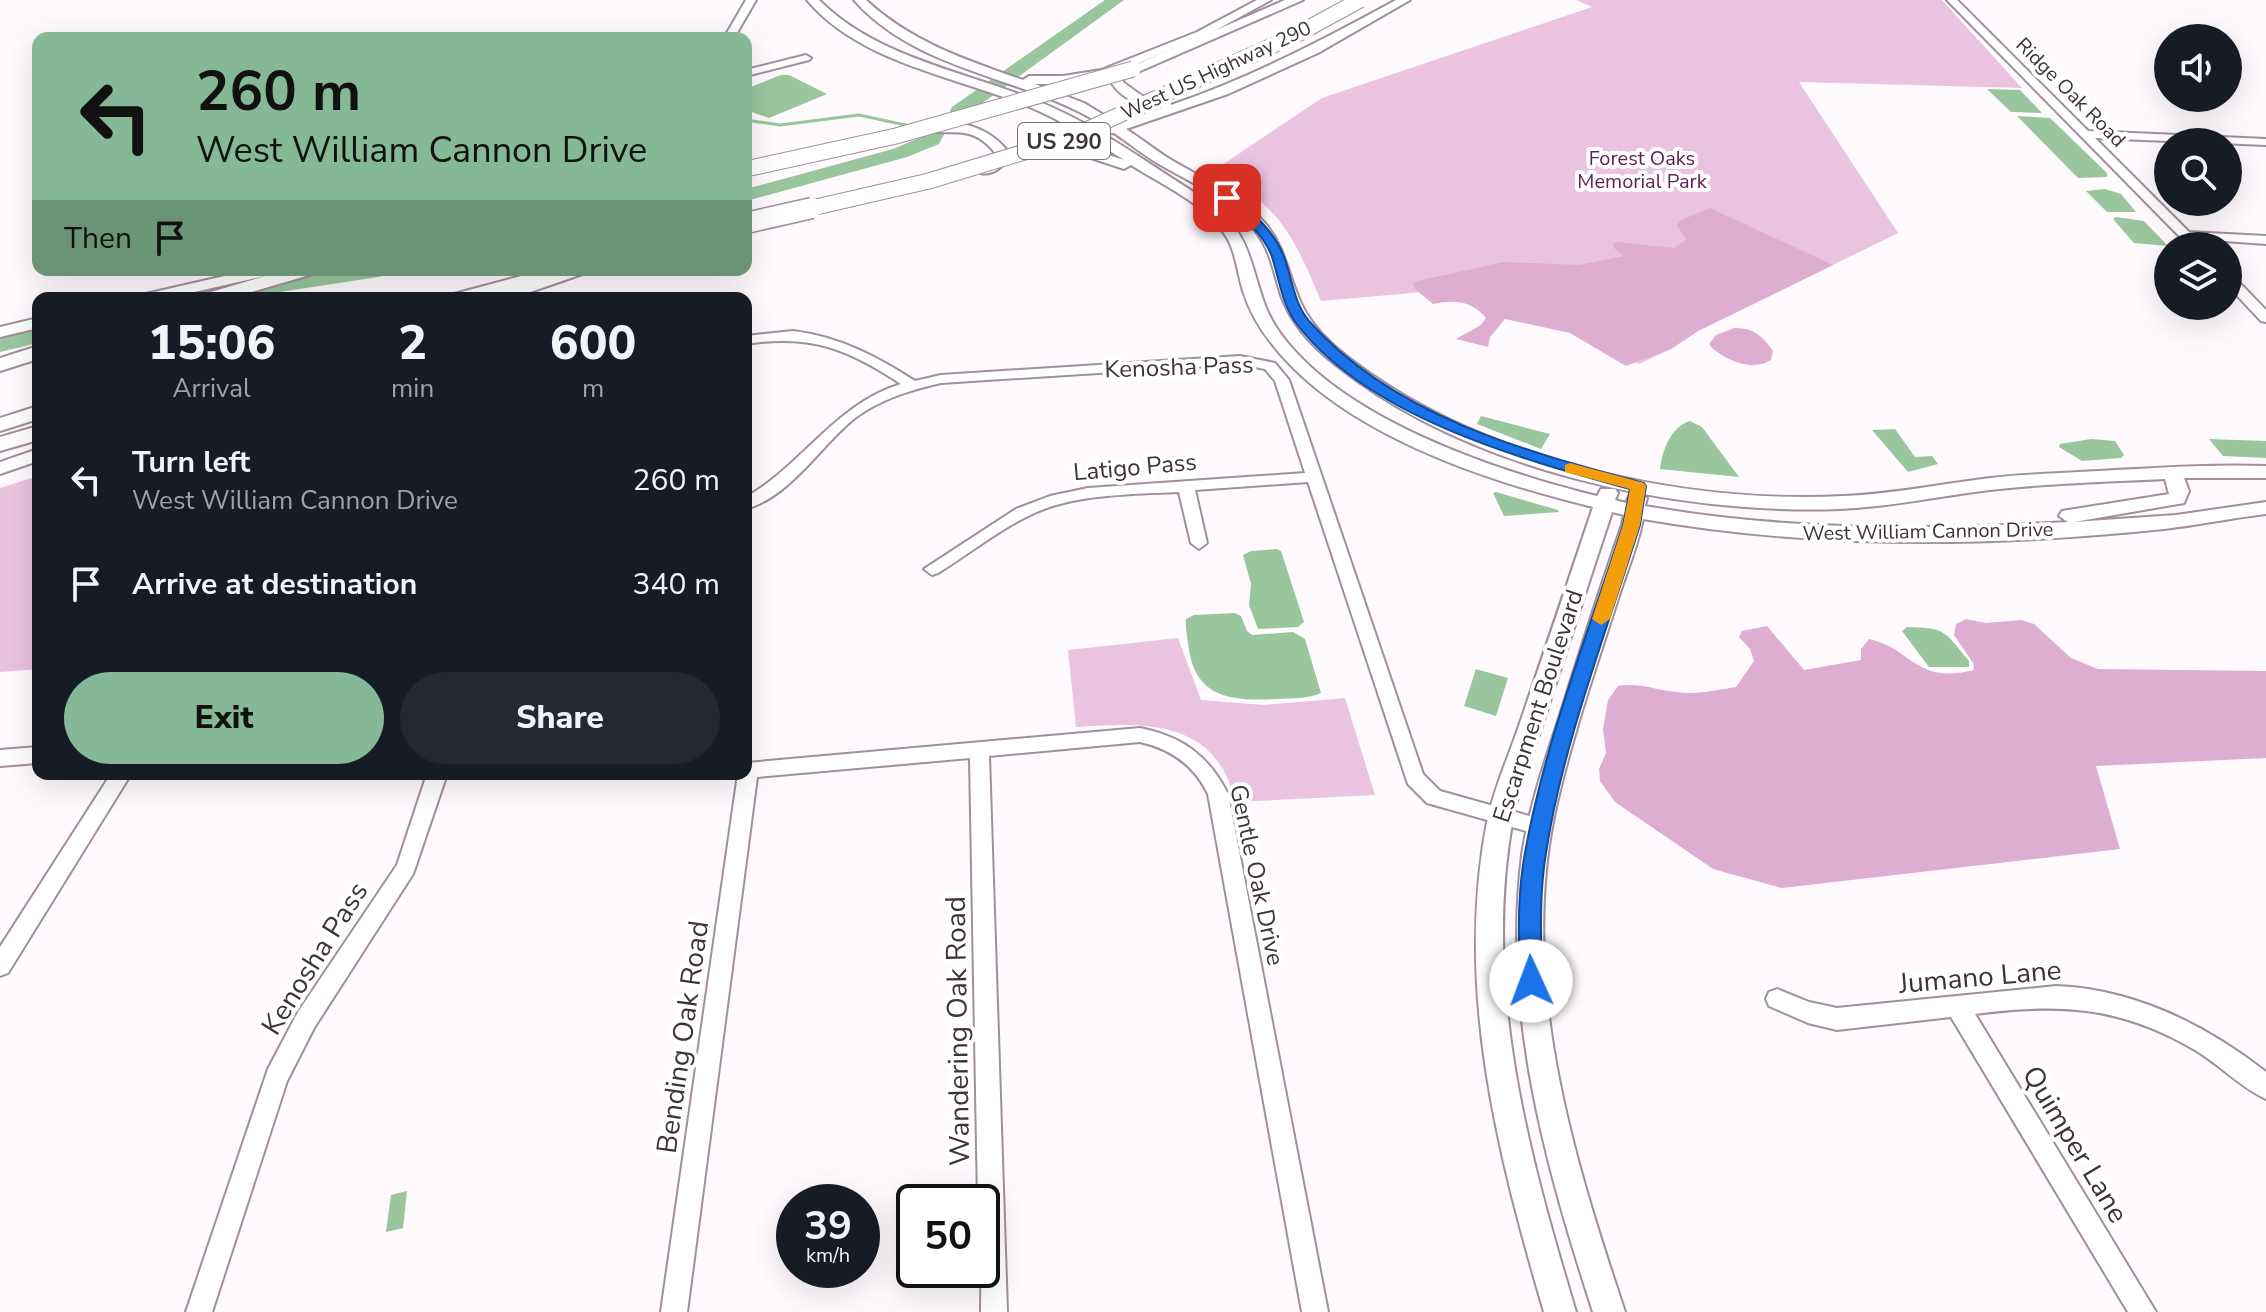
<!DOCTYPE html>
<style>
body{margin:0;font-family:"Nunito Sans",sans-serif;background:#242831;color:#f1f3f6;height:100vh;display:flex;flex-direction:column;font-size:30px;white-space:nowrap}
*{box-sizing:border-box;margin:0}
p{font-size:26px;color:#9ea1a6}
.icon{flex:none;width:44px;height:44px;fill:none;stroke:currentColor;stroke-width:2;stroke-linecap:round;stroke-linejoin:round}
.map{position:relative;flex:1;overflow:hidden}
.sheet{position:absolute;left:32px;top:292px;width:720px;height:488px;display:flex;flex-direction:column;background:#171b24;border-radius:16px;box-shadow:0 8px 32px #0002}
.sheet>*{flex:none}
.guide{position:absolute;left:32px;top:32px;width:720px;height:244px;border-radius:16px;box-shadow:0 8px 32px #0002;background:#85b897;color:#111;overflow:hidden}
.fabs{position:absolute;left:2154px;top:24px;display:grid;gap:16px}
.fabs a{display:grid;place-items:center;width:88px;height:88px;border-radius:50%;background:#171b24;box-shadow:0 8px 32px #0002;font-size:40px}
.speed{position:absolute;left:776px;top:1184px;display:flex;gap:16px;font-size:40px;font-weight:700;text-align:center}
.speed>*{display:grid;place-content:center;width:104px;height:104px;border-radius:50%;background:#171b24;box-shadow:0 8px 32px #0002;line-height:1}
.speed small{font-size:20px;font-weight:400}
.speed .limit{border:4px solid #111;border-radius:12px;background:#fff;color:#111}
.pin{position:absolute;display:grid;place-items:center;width:68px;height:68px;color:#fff;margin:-34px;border-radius:16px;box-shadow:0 4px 12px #0006}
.me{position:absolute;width:88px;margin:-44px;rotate:358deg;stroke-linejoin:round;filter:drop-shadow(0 0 6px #0008)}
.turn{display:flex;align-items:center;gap:28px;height:168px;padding:0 32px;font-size:36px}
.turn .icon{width:104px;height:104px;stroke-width:2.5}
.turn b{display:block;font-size:56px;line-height:68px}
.then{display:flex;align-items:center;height:76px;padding:0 32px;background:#0003;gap:16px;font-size:30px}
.eta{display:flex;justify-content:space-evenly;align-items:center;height:136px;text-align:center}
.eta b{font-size:48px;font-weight:800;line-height:56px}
.cta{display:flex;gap:16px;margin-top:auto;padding:16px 32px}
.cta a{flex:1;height:92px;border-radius:48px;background:#85b897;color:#111;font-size:32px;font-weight:800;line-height:92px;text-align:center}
.cta a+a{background:#242831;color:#f1f3f6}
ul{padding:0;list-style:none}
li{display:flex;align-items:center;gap:24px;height:104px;padding:0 32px}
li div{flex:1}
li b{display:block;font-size:30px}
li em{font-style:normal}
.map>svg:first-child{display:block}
.green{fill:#eac3e0}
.forest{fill:#deadd2}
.water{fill:#9ac69d}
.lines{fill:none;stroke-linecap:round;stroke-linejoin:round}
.stream{stroke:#9ac69d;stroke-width:3}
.river{fill:#9ac69d;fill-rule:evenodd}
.minor-casing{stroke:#a28f9d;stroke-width:4}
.major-casing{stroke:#a28f9d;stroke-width:4}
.highway-casing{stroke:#a28f9d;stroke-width:4}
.minor{fill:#fff;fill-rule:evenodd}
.major{fill:#fff;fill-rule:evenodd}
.highway{fill:#fff;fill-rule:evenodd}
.highway-bridge-far1-casing{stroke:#a28f9d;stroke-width:17;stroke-linecap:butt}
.highway-bridge-casing{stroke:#a28f9d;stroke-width:23;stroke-linecap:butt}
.highway-bridge-far1{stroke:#fff;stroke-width:15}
.highway-bridge{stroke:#fff;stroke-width:20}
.route{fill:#1a73e8;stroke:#114b97;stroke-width:2}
.slow{fill:#f59e0b}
.labels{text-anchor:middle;stroke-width:8;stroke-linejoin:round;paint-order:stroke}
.far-street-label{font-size:20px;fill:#3c343a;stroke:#fff}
.far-park-label{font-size:20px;fill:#5d2453;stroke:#fff}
.shield{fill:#fff;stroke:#767175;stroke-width:2}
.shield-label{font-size:22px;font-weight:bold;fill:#3c343a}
.street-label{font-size:24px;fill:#3c343a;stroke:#fff}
.near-street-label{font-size:28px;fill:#3c343a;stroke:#fff}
</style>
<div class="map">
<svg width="2266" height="1312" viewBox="0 0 2266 1312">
<rect width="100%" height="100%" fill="#fefafd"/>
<g class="green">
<path d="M1576,0H1942L2022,88L1799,82L1898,233L1698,331L1671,349L1639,364L1504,285L1321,301C1304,261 1287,216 1247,192C1235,185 1218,182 1204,177L1322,98L1592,7Z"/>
<path d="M38,476V669L0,672V488Z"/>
<path d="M1178,638L1201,700L1264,705L1345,698L1375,795L1235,802C1217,719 1145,722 1076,727L1068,650Z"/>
</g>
<g class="forest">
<path d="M1710,208L1833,265L1698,331L1671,349L1626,366L1570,333L1505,319L1490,337L1488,347L1456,339L1481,325L1486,318C1471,300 1454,300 1433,304L1415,289L1413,282L1504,262L1579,265L1624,256L1614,248L1613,244L1617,242L1674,248L1686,240L1677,225L1679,221Z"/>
<path d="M1734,328C1752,327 1763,336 1773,351L1771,360C1752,372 1728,361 1712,348L1709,344L1716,335Z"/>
<path d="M1966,619L1986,623L2021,620L2034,624L2071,658L2098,669L2266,671V758L2096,766L2120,849L1782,888L1713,869L1615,802L1600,781L1599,769L1606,753L1603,729L1608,700L1618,686C1642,682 1654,690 1677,692C1697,695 1716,690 1736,687L1754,661L1750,649L1739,637L1742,631L1767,626L1804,670L1861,660V649L1869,639C1912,648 1915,685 1974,670L1973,663L1954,635L1956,624Z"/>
</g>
<g class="water">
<path d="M781,75H789L827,94L769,118L746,110V89Z"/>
<path d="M1987,89L2020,90L2042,113L2011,112Z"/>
<path d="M2017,116L2050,118L2107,173V177L2078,178Z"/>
<path d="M2105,189L2121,194L2136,212H2107L2086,191Z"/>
<path d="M2116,217L2144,221L2168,246L2134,243L2113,219Z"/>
<path d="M1481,416L1550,434L1541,449L1477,424Z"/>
<path d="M1690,421L1702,427L1739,477L1660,469C1662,450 1671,427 1690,421Z"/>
<path d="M1895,429L1915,457L1932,456L1938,464L1908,472L1872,430Z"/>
<path d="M2091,439L2115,441L2124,455L2121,458L2082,461L2059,447L2060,444Z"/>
<path d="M2209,439L2266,441V458L2223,456Z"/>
<path d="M1496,492L1558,510L1559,512L1504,516L1493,493Z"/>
<path d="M1277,549L1281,551L1304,622L1298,627L1258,629L1249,605L1251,584L1243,555L1251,551Z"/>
<path d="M1235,613L1241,616L1247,631L1252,635L1293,632L1305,639L1321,693C1308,699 1292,698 1277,699C1235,701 1197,700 1189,650C1188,640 1185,629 1186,619L1194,615Z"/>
<path d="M1907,627C1947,628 1944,631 1969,661V667H1929L1902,631Z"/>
<path d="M1476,669L1508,678L1496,716L1464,706Z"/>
<path d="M407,1191L403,1228L386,1232L391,1195Z"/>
</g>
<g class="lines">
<path class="stream" d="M746,120L780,125L859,115L910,126"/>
<g class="river">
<path d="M1105,0H1124L966,115H952L950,111L952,107Z"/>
<path d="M937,123L947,129L939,144L907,157L746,201V189L893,149L924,136L930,125Z"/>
<path d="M324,270H389L386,275L378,277L241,298H195L199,293L207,291Z"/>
<path d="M38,329V343L0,352V338Z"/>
</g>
<g class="minor-casing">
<g id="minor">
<path d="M746,0H756L734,38H724Z"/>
<path d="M1947,0H1957L2088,131L2266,139V145L2095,138L2189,232L2266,236V244L2196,239L2202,246H2189Z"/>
<path d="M806,55L811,58L809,60L746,76V70Z"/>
<path d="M2228,275L2233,276L2266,310V322L2261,321L2228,286Z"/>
<path d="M793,331C840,337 876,356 915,381L941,375L1240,356L1275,363L1289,380L1423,774L1440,791L1547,821L1550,827L1547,833L1540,835L1427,803L1408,784L1308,482L1195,490L1207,543L1199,549L1191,543L1179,492C1139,494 1095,494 1056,505C1014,517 975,550 938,573L932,575L924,569L1016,509L1050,496L1088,488L1305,473L1275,381L1265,369L1240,364L941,383C910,390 881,399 855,418C820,446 791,496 746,509V497C803,465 835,404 901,384C848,349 811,334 746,344V336Z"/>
<path d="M1140,728C1183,737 1208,755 1228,794L1328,1312H1302L1208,794C1194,765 1171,749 1140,742L989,756L1007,1312H981L982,1202H978L970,758L757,777L687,1312H661L738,774H746V763Z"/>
<path d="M38,747V763L0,766V750Z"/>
<path d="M111,774H131L8,973L0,976V947Z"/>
<path d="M427,774H447L413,874L314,1028L287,1081L212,1312H186L268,1069L298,1012L397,865Z"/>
<path d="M2056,986C2134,989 2206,1025 2266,1072V1099C2241,1088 2219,1064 2195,1050C2120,1006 2059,1003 1975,1014L2156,1312H2128L1951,1017L1837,1030L1808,1023L1769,1006L1766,999L1769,992L1777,989L1809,1002L1837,1008Z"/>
</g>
</g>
<g class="major-casing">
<g id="major">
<path d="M807,0H819C877,58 964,71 1037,101C1091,122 1140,158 1189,189C1210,203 1233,219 1244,243C1257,271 1259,301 1276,327C1336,418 1496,471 1597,496L1601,489H1615L1618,493L1615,500L1626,503L1630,494L1637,492L1647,498L1645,506C1786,531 1925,530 2068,522L2059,516L2062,511L2169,494L2165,479C2107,482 2048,483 1990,490C1940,496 1890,507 1840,509C1674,515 1468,470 1336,365C1313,347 1291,324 1281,295C1274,274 1271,252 1257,233C1232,200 1193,184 1159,164C1143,155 1129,143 1114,133L1101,134L1099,131L1106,127C1027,76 918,73 854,0H866C911,42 966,60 1023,80L1029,76H1063L1101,70L1197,32L1257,0H1271L1205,36L1134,65L1125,75L1123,82L1142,96L1170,101L1171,105C1250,78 1323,40 1396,0H1410L1318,53L1228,94L1126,129C1140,138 1154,149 1168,158C1201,178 1237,192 1264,222C1285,246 1288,275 1301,303C1315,334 1345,356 1372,375C1501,464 1689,504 1844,496C1893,494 1941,484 1990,478C2026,474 2063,473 2099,471C2155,468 2210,464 2266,466V478H2184L2189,491L2184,503L2074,522L2176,515L2266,502V514C2232,518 2198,525 2164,529C1991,547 1814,549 1643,519C1638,546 1626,573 1618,599C1596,667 1573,734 1557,803C1517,975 1571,1150 1625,1312H1593C1545,1164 1502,1012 1522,855C1529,807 1545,761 1560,715C1580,651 1600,588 1622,525L1624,515L1612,512C1589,581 1567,650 1544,720C1534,752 1519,785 1513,818C1482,986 1528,1152 1576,1312H1544C1497,1152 1454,985 1488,817C1496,783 1512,748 1523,714C1547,645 1570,576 1593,507C1486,481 1342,434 1272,344C1259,328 1249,310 1243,291C1237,272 1236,250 1224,233C1203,203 1161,184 1131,165L1124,169L1091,158L1042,154V148L1047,147L1093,150L1124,160C1093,140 1061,120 1027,106C955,76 860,63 807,0ZM1113,73L1111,82C1123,101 1141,105 1162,108L1117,123L1084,103L1035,84H1063Z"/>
<path d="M950,122C976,125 994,133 1010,154C1006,165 993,176 981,173V167L996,154C969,118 943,141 922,127L929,123Z"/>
<path d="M251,270H280L278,273L168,298H139L141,295Z"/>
<path d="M570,270H594L513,298H489L491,295Z"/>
<path d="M38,318V328L0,337V327Z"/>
<path d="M38,449V461L0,474V462Z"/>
</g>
</g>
<g class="highway-casing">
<g id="highway">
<path d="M1285,0H1303L1138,72L1133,73L1126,69Z"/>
<path d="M286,270H315L313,274L231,298H202L204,294Z"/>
<path d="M544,270H574L572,274L483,298H452L454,294Z"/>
<path d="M38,346V359L0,371V358Z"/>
<path d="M38,406V419L0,431V418Z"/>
<path d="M38,426V440L0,451V437Z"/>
</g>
</g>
<use href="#minor" class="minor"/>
<use href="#major" class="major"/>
<use href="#highway" class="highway"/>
<g class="highway-bridge-far1-casing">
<g id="highway-bridge-far1">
<path d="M746,169L896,136L1133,69"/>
<path d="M803,210L929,181L1064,140L1296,35L1360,0"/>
</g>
</g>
<g class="highway-bridge-casing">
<path id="highway-bridge" d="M746,223L812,208"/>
</g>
<use href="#highway-bridge-far1" class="highway-bridge-far1"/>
<use href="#highway-bridge" class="highway-bridge"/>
</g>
<path class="route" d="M1223,195H1231C1251,212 1272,228 1283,254C1292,276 1293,302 1309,321C1394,417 1525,451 1644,483L1646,486L1640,525C1607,630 1562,746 1546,853C1539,895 1541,938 1542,981L1539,988L1531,991L1523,988L1519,981C1519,938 1517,895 1525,853C1544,744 1589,631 1623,525L1630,489C1521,459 1367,417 1296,323C1281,302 1279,277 1271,254C1261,231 1241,216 1223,200Z"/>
<path class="slow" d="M1570,463L1644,483L1646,486L1640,525L1610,619L1601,625L1592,619L1623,525L1630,489L1565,472V465Z"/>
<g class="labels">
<g class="far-street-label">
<text transform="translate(1216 70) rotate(-25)" y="7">West US Highway 290</text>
<text transform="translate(2071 92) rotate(45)" y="7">Ridge Oak Road</text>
<text transform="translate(1928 531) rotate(-1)" y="7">West William Cannon Drive</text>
</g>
<g class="far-park-label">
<text x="1642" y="165">Forest Oaks<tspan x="1642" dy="23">Memorial Park</tspan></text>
</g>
<rect class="shield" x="1018" y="123" width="92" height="36" rx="6"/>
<g class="shield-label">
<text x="1064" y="149">US 290</text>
</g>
<g class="street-label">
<text transform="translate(1179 367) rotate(-2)" y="8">Kenosha Pass</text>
<text transform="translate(1135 467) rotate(-5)" y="8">Latigo Pass</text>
<text transform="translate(1538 706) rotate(-72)" y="8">Escarpment Boulevard</text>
<text transform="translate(1257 875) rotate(78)" y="8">Gentle Oak Drive</text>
</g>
<g class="near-street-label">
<text transform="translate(314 958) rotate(-58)" y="10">Kenosha Pass</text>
<text transform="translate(1980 976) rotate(-5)" y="10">Jumano Lane</text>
<text transform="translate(957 1031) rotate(-91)" y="10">Wandering Oak Road</text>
<text transform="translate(682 1037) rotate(-82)" y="10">Bending Oak Road</text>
<text transform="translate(2076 1144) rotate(59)" y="10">Quimper Lane</text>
</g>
</g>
</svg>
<div class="fabs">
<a><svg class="icon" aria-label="sound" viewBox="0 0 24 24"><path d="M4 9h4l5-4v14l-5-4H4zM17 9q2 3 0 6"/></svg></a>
<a><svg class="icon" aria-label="search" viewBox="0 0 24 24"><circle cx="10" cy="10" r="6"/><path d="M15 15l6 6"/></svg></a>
<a><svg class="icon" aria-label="layers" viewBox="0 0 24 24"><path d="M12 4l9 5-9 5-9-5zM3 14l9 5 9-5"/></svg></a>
</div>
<div class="speed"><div>39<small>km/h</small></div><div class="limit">50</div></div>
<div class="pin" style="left:1227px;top:198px;background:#d93025"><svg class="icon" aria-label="arrive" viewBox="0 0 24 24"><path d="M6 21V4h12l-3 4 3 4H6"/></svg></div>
<svg class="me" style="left:1531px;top:981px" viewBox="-20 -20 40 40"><circle r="19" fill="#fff"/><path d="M0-13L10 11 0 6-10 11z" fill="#1a73e8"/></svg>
<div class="guide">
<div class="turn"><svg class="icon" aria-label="left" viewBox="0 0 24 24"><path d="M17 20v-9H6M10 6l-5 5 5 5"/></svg><div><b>260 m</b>West William Cannon Drive</div></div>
<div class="then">Then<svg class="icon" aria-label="arrive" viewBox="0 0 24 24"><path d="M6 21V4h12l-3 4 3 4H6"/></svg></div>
</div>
<section class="sheet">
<div class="eta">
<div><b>15:06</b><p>Arrival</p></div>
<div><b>2</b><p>min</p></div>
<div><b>600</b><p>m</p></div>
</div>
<ul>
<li><svg class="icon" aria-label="left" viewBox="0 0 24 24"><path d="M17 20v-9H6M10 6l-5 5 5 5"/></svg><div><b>Turn left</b><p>West William Cannon Drive</p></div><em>260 m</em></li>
<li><svg class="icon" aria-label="arrive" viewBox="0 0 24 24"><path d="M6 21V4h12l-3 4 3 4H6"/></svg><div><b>Arrive at destination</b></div><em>340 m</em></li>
</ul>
<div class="cta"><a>Exit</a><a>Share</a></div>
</section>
</div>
